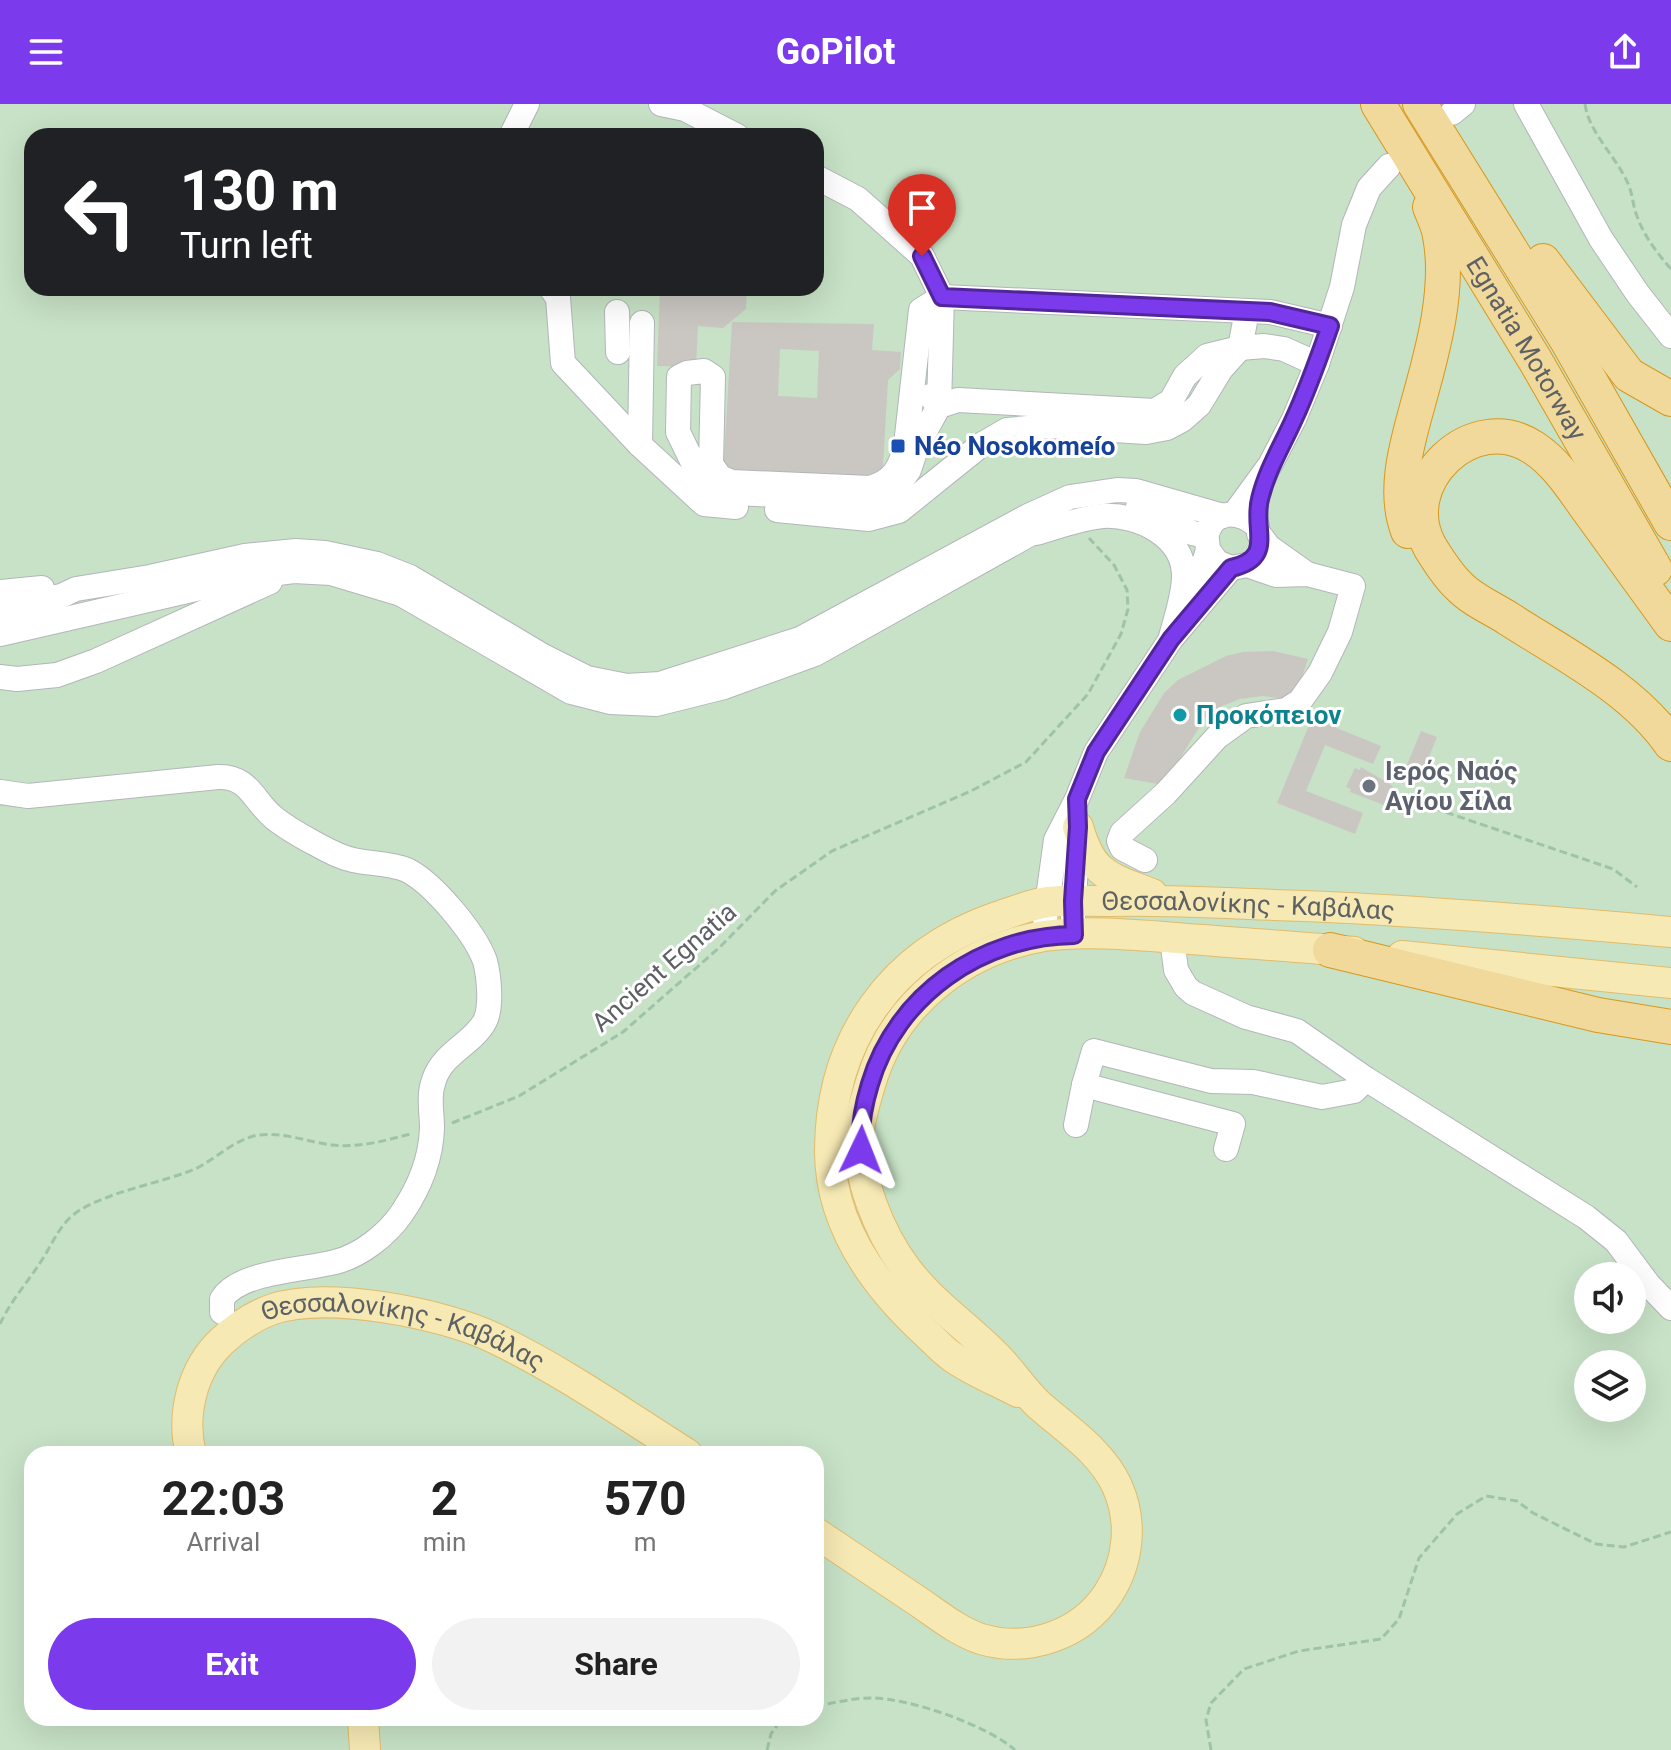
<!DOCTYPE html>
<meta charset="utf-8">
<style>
body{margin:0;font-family:Roboto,sans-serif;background:#f2f2f2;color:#222;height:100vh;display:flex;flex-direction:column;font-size:30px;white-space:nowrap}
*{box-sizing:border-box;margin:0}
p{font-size:26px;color:#767676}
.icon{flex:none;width:44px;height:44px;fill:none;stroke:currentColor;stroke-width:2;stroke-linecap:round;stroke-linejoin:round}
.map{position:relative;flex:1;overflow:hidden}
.sheet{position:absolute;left:24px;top:1342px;width:800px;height:280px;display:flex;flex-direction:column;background:#fff;border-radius:24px;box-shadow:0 8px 32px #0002}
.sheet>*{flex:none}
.guide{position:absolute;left:24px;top:24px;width:800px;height:168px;border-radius:24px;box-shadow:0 8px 32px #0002;background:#202124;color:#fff;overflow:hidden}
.fabs{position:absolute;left:1574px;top:1158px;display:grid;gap:16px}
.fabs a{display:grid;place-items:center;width:72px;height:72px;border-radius:50%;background:#fff;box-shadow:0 8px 32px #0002;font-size:40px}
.pin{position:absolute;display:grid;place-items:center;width:68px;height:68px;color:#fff;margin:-82px -34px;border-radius:50% 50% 50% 0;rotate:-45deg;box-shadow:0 0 8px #0007}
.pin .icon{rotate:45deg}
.me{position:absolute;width:88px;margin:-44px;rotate:2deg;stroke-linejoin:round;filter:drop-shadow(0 0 6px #0008)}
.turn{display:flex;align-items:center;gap:28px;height:168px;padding:0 24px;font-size:36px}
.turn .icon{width:104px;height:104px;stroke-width:2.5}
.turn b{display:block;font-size:56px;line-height:68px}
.eta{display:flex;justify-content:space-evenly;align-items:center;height:136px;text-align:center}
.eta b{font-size:48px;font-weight:700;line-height:56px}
.primary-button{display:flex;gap:16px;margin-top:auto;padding:16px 24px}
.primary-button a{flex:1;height:92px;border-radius:48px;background:#7c3aed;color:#fff;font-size:32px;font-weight:700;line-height:92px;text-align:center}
.primary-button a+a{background:#f2f2f2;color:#222}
header{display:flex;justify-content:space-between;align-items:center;height:104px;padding:0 24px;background:#7c3aed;color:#fff;font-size:36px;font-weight:700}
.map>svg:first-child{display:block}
.green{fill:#c7e2c6;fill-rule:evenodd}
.building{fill:#cac7c2;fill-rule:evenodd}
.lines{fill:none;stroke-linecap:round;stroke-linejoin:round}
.minor-casing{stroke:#b3b6b9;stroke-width:26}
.major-casing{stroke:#e1bc6c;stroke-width:32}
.highway-casing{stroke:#d9981b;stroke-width:36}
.path{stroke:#9fc3a9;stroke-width:3;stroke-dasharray:8 4;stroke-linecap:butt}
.minor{stroke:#fff;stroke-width:24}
.major{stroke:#f6e9b4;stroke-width:30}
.highway{stroke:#f1d89b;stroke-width:34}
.route-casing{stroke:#51269a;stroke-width:20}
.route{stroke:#7c3aed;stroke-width:14}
.transit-dot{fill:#1a4fb4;stroke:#fff;stroke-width:3}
.culture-dot{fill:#0f9aa8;stroke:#fff;stroke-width:3}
.worship-dot{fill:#6b7280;stroke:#fff;stroke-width:3}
.labels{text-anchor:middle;stroke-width:6;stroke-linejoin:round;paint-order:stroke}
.street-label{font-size:26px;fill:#5e6164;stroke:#fff}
.transit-label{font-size:26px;font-weight:bold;fill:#164399;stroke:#fff;text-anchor:start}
.culture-label{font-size:26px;font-weight:bold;fill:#0d838f;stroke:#fff;text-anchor:start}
.worship-label{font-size:26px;font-weight:bold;fill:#5b616d;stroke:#fff;text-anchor:start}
</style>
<header><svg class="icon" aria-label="menu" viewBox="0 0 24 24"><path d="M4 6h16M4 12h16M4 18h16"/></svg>GoPilot<svg class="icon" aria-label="share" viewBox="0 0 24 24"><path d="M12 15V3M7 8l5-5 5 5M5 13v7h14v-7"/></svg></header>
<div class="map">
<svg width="1671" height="1646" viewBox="0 0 1671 1646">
<rect width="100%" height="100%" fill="#eeece6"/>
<path class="green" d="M0,0H1671V1646H0ZM32,32H816V184H32ZM1588,1172H1632V1216H1588ZM1588,1260H1632V1304H1588ZM32,1350H816V1614H32Z"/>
<g class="building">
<path d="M660,184H747L746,205L723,224L698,222L696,263L657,262Z"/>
<path d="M732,218L874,220L872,246L901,248L900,265L888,276L882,379L723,370ZM780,245L819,247L817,294L778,292Z"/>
<path d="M1273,547L1308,555L1294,596L1263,592L1240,595L1222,602L1205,614L1182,651L1170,682L1124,674L1140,628L1164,589L1178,576L1226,552L1243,548Z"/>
<path d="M1312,614L1381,642L1373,660L1325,641L1306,687L1363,709L1355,730L1277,699Z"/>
<path d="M1421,627L1437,633L1418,680L1402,673Z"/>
<path d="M1361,663L1393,682L1384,701L1350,688L1351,685L1346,683L1355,664L1360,666Z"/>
</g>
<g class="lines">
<g class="minor-casing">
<g id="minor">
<path d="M661,0L685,5L737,32"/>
<path d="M1526,0L1601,135L1638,190L1671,232"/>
<path d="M1452,9L1463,0"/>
<path d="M511,32L527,0"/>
<path d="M816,73L858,95L922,152L942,193L939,302L930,292"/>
<path d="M551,184L558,194L563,259L640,341L704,400L736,403"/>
<path d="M617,208L618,248"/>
<path d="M1317,260L1284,245L1264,242L1240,244L1207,252L1185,272L1171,297L1155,307L958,296L939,302L917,342L909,366L897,382L876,396L717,388L694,361L678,328L679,273L687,269L704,267L713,273L711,360L720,373L732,378L870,384C894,377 900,364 906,341L921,206L942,193L1270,208L1330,222"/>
<path d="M640,341L642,219"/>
<path d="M1138,403L1165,411L1192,429L1206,432"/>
<path d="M777,406L869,415L899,407L981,341L1007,326L1049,322L1146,328L1167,324L1182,316L1199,301L1221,265L1240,244L1247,207"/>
<path d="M1235,409L1270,361L1294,315L1317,260L1342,183L1354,121L1369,84L1389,62"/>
<path d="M1036,429C1057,423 1080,414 1103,412C1138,410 1184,432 1184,472C1184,491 1176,514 1171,533"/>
<path d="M1259,430L1269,443L1307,470"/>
<path d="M0,488L42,484"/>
<path d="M1185,495C1193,481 1203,465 1207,449C1209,443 1206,436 1207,430C1214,403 1241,408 1257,422"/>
<path d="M0,506L61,492L76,485L150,473L245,452L296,447L325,449L377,460L410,473L543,552L587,574L627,582L660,580L800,535L1028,412L1070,393L1117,386L1136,387L1223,412"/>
<path d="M0,530L248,473L294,467L331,469L401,490L571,588L610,598L656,600L724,583L815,550L1050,419"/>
<path d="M0,573L17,575L57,571L96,557L270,478"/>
<path d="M0,688L28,692L218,673C249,672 253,696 273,713C285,723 301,732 314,739C327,746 339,753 353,756C371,760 390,759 407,766C433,779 475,829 485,857C489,872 492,903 485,917C473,940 443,948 434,976C428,992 432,1008 432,1024C431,1055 419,1084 402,1109C387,1131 360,1152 335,1158C305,1166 239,1167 222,1195V1208"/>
<path d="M1145,756L1122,744L1119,737L1122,729L1166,689L1217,633L1246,612L1286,606L1300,597L1320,569L1340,528L1353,482L1307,470L1276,471L1247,461L1231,464L1217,458L1208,446"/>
<path d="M1073,813L1078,726"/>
<path d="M1045,815L1056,736L1077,695L1096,648L1171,535L1231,464"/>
<path d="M1172,834L1176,866L1186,883L1193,889L1246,913L1297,927L1366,975L1354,987L1322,993L1253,978L1211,977L1094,947L1084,981L1233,1020L1226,1045"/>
<path d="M1366,975L1586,1113L1616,1137L1648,1180L1671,1204"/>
<path d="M1076,1021L1084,981"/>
</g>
</g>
<g class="major-casing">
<g id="major">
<path d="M1078,723C1092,772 1109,773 1152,790"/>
<path d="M1402,852L1671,879"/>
<path id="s1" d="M1018,1288C997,1277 973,1267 954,1254C943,1247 934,1236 925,1228C873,1180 830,1120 830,1047C830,935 892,849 997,813C1013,808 1031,800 1048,798C1067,796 1087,797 1107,797C1172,795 1238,800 1304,802C1426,807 1549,817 1671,828"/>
<path id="s2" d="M191,1350C181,1311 192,1265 222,1237C237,1223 253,1212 273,1205C328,1187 442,1209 494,1234C561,1266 624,1310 687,1350"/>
<path d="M816,1429C849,1451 883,1474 916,1496C937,1510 957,1527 981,1535C1028,1549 1081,1531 1108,1490C1129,1458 1133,1417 1117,1382C1102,1348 1066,1325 1039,1301C1022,1285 1010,1265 994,1250C965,1221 932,1199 907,1166C879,1129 856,1072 859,1025C861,1010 866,995 870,981C893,900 963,846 1044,832C1091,825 1156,833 1203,836C1253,840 1304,843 1354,848"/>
<path d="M363,1614L365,1646"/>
</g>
</g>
<g class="highway-casing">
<g id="highway">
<path id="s3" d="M1378,0L1535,256L1655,465"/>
<path d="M1420,0L1568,238L1671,419"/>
<path d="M1543,157L1629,271L1671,295"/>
<path d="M1408,427C1392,385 1408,337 1419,296C1433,246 1450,184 1440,132C1439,123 1434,113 1430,103"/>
<path d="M1671,520C1644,483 1617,445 1589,407C1573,385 1558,360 1534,344C1473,303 1394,379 1430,443C1438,456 1448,472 1459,482C1472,496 1494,505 1509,515C1565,551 1633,585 1671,640"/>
<path d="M1330,846L1598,911L1671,923"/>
</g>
</g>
<g class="path">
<path d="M1585,0C1589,30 1618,54 1629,82C1633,92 1633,103 1637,112C1644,132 1657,149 1671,165"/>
<path d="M1389,689L1613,765L1637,783"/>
<path d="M452,1019L519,992L623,928L720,843L775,787L832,747L971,687L1026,658L1088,590L1121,530L1128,505L1127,486L1114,461L1089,434"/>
<path d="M0,1220C10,1198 27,1179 40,1159C53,1140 59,1119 80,1106C114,1086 158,1080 195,1065C216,1055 236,1034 259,1031C284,1028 308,1038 332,1041C358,1044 384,1037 410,1030"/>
<path d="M816,1602C834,1599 853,1594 871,1594C909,1594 987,1621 1015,1646"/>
<path d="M767,1646L771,1630L782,1614"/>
<path d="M1211,1646L1206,1616L1211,1599L1244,1565L1299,1547L1381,1535L1399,1515L1419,1454L1457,1410L1486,1392L1517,1397L1533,1409L1596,1440L1624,1443L1671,1428"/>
</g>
<use href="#minor" class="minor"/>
<use href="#major" class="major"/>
<use href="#highway" class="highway"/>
</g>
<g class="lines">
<g class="route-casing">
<path id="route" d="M861,1046C859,1023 863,1003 870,980C896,891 982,832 1074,831L1073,797L1078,723L1077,695L1096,648L1171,535L1231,464C1276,454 1252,426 1260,395C1267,366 1282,342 1294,315C1308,285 1319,253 1330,222L1270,208L942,193L922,152"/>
</g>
<use href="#route" class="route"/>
</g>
<rect class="transit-dot" x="890" y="334" width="16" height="16" rx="4"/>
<circle class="culture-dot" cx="1180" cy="611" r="8"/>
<circle class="worship-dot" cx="1369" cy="682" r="8"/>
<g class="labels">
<g class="street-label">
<text dy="9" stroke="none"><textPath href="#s3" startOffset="286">Egnatia Motorway</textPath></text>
<text dy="9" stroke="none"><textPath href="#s1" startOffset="884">Θεσσαλονίκης - Καβάλας</textPath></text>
<text transform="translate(664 863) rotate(-41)" y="9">Ancient Egnatia</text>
<text dy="9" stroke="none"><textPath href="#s2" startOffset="318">Θεσσαλονίκης - Καβάλας</textPath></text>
</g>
<g class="transit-label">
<text x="914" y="351">Néo Nosokomeío</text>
</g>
<g class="culture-label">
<text x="1196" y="620">Προκόπειον</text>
</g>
<g class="worship-label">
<text x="1385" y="676">Ιερός Ναός<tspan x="1385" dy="30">Αγίου Σίλα</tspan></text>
</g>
</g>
</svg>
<div class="fabs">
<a><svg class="icon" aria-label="sound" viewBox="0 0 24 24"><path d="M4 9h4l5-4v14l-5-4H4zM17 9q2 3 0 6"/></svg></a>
<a><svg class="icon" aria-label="layers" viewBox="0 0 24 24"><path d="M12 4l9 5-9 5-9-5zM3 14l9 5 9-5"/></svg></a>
</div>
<div class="pin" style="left:922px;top:152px;background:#d93025"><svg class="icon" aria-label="arrive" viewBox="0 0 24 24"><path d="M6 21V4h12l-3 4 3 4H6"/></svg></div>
<svg class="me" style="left:861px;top:1046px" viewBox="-20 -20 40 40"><path d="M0-17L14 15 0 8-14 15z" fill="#7c3aed" stroke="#fff" stroke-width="4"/></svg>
<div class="guide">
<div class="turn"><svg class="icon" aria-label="left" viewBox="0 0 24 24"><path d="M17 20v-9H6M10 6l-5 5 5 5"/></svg><div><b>130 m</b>Turn left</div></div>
</div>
<section class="sheet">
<div class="eta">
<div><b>22:03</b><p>Arrival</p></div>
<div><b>2</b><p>min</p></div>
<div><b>570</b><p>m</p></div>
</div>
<div class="primary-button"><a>Exit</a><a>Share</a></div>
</section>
</div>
